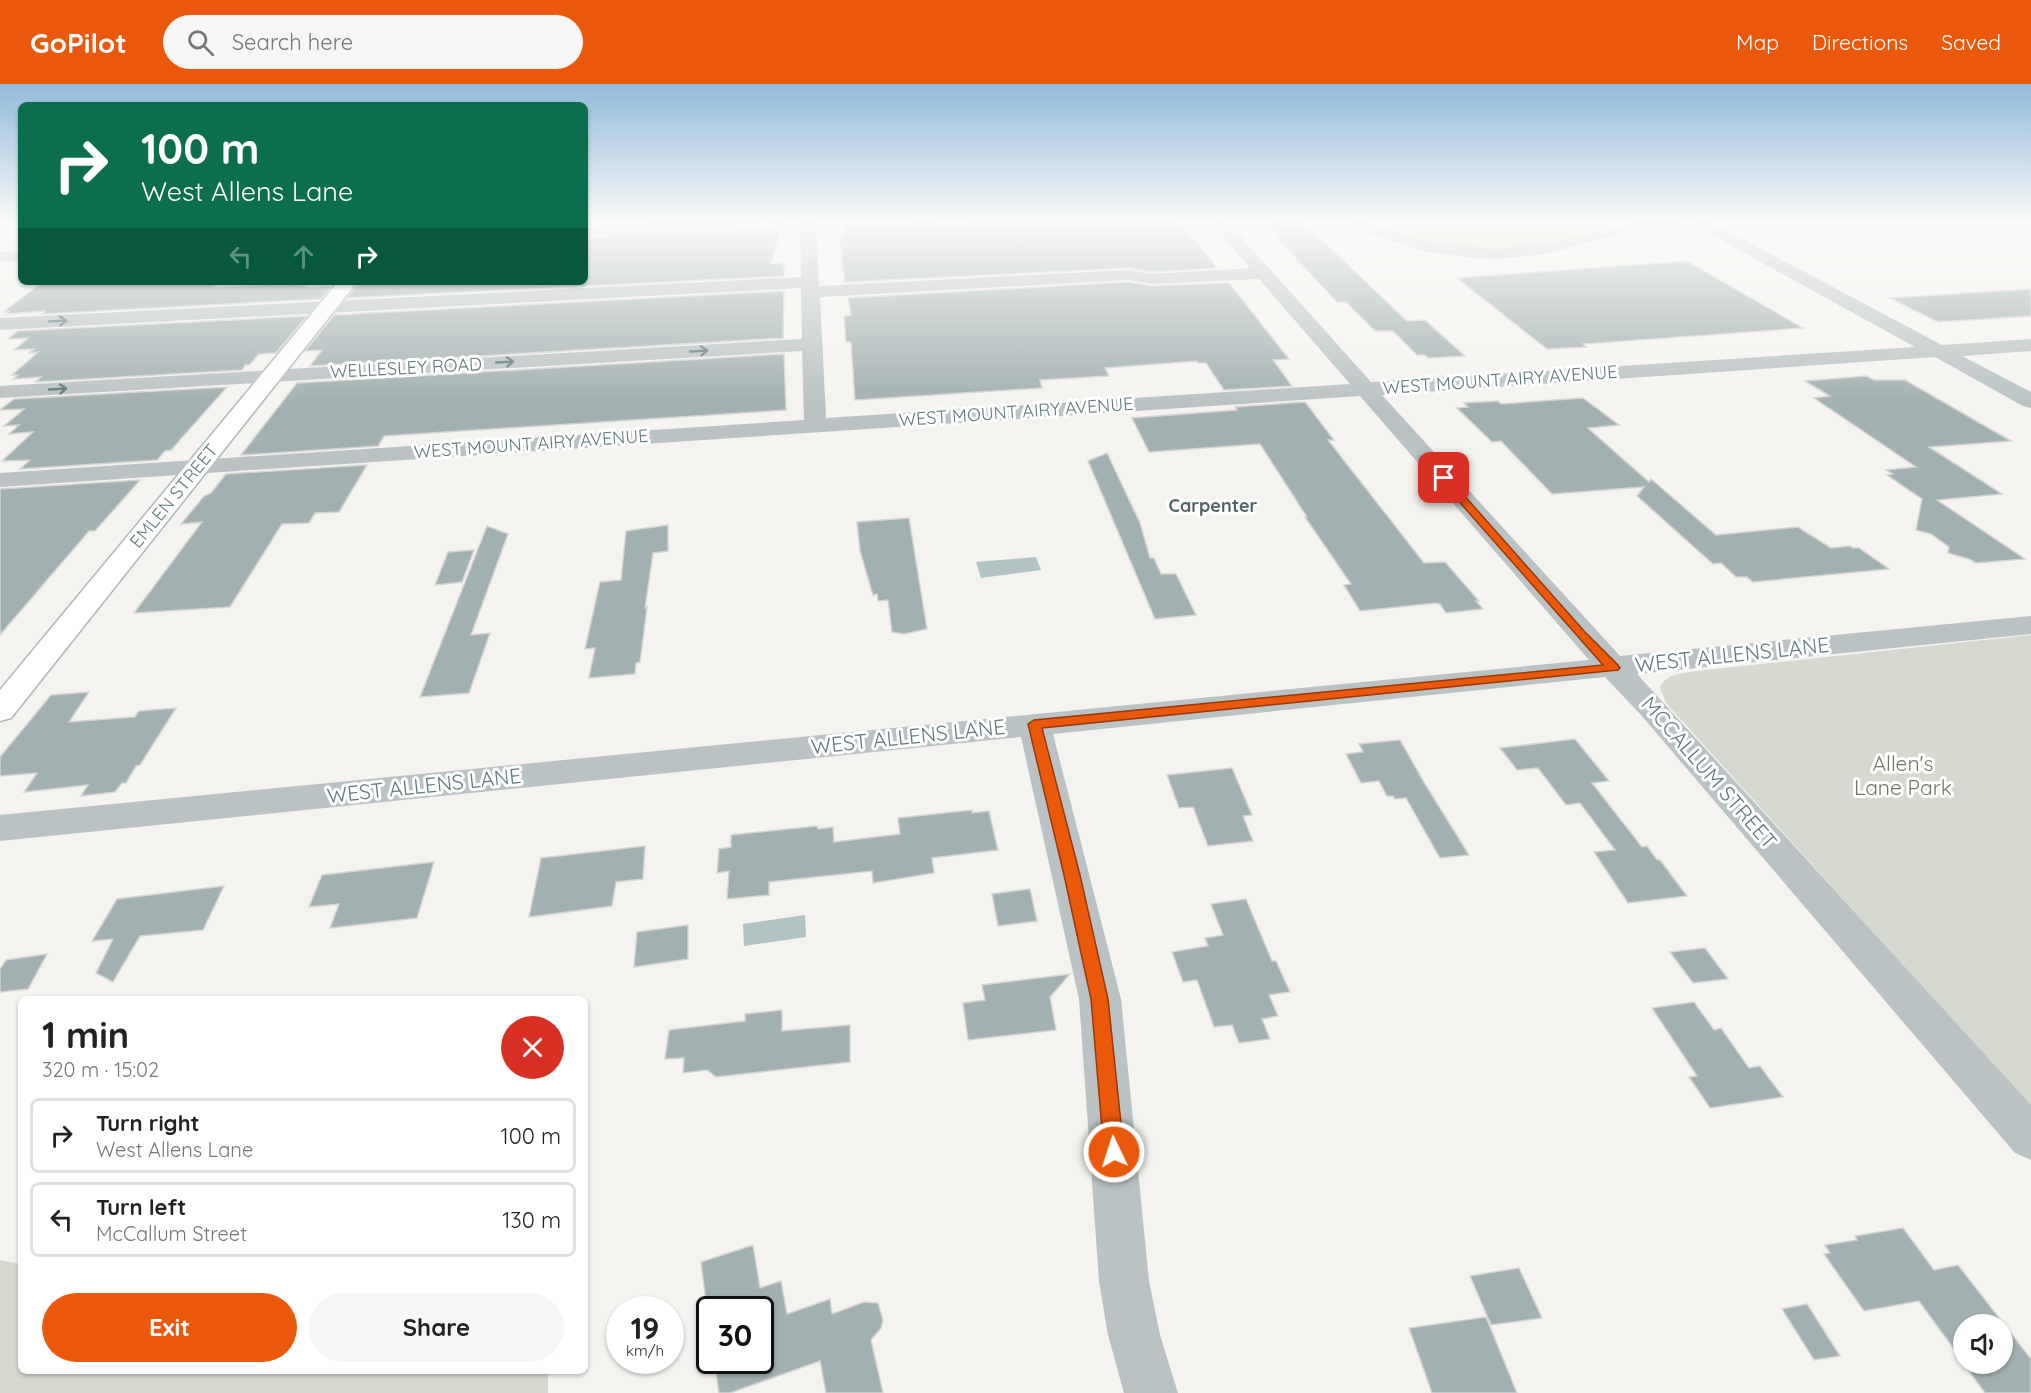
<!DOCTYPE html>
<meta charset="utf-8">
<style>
body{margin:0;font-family:Quicksand,sans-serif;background:#f6f6f6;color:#222;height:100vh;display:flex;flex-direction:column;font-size:22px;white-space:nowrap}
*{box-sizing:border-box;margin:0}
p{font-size:20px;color:#767676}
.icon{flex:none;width:33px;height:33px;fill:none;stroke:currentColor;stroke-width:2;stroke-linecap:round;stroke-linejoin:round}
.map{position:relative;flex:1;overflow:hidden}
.sheet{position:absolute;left:18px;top:912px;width:570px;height:378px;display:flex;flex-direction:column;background:#fff;border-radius:9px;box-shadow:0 2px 4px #0004}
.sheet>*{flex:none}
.top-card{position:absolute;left:18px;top:18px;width:570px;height:183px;border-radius:9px;box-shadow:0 2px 4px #0004;background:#0b6e4f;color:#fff;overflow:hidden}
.fabs{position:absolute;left:1953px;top:1230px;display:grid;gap:12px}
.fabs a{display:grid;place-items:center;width:60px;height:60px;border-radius:50%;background:#fff;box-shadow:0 2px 4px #0004;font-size:30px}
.speed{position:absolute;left:606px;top:1212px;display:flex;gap:12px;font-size:30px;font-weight:700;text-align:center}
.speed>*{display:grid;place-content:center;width:78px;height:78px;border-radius:50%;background:#fff;box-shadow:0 2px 4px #0004;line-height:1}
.speed small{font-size:15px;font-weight:400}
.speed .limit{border:3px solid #111;border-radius:9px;background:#fff;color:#111}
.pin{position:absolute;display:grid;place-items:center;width:51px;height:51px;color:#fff;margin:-26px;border-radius:12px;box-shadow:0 3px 9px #0006}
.me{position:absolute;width:66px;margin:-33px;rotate:356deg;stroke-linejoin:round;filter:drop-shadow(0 0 4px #0008)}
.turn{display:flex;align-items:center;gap:21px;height:126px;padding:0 24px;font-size:27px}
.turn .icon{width:78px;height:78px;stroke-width:2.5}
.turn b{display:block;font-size:42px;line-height:51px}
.lanes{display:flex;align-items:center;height:57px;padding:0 24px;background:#0003;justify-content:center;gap:30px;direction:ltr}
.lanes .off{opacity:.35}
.round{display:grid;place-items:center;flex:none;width:63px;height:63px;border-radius:32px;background:#f6f6f6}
.head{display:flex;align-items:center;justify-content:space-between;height:102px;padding:0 24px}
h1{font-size:36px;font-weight:700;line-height:45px}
.button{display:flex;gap:12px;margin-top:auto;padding:12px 24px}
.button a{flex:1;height:69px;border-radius:36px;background:#ea580c;color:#fff;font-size:24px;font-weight:700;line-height:69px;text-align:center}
.button a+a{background:#f6f6f6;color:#222}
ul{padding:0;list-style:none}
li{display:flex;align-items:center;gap:18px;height:75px;margin:0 12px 9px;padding:0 12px;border:3px solid #e0e0e0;border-radius:9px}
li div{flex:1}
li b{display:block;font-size:22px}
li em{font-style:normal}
header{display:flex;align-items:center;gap:36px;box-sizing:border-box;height:84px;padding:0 30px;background:#ea580c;color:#fff}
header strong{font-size:28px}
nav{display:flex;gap:33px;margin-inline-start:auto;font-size:21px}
.search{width:420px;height:54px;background:#f6f6f6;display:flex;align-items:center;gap:15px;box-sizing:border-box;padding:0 21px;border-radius:33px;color:#767676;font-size:22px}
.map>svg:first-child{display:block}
.green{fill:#d6d9cf}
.water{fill:#b1c4c3}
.building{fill:#a1b0b0;stroke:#d5d4d3;stroke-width:1.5}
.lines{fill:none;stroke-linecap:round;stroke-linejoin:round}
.major-casing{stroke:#aeb6b7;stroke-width:3}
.minor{fill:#bac2c3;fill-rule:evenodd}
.major{fill:#fff;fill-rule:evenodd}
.oneway{stroke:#5e797c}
.route{fill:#ea580c;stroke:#983908;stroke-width:1.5}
.labels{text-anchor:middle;stroke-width:6;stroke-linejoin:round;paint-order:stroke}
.far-street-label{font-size:18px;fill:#5e797c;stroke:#fff}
.far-neighbourhood-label{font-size:18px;font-weight:bold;fill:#506467;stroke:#fff}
.street-label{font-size:21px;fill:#5e797c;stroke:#fff}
.park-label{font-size:21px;fill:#6d7961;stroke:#fff}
</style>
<header>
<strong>GoPilot</strong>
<div class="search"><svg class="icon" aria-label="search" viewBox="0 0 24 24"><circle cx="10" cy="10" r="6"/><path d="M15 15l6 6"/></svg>Search here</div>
<nav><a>Map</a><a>Directions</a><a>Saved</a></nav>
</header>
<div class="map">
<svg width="2031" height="1309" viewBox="0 0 2031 1309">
<rect width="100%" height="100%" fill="#f4f3f0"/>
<g class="green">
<path d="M1363,137H1651L1597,147L1541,163L1494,167L1429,161Z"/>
<path d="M2031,551V1023L1666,619L1660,604C1666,589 1681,590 1696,587Z"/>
<path d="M0,1176L21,1180V1287H548V1309H0Z"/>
</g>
<g class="water">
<path d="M1036,473L1041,486L981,494L976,478Z"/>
<path d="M805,831L806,853L744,862L743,840Z"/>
</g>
<g class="building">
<path d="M938,137L942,140L997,137H1180L1217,184L1151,188L1129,184L845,198L839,151H844L843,142Z"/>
<path d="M1266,137H1302L1407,237L1425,236L1465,272L1428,274L1425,271H1417L1393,247H1375L1346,218H1337L1275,152H1280Z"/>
<path d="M781,144L771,179L784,180V192L347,214L358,200L585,198V153Z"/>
<path d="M1687,177L1803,244L1583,260L1587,263L1547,265L1457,194Z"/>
<path d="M43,198H219L214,203L276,200L275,201L302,200L301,201L311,203L332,202L321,215L42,230L45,227L6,230L9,227L3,228Z"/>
<path d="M1129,198L1151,202L1229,199L1289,275L1273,276L1292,302L1224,306L1206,279H1198L1197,277L1105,284L1109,292L1040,296L1042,304L855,316L851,258H846L844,232L851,231L848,214Z"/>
<path d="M2031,205V232L1938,238L1890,214Z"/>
<path d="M784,207L783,254L310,282L322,266L305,267L334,231Z"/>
<path d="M307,232L276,269L259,270L249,281H245L242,286L36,298L41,293L13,295L18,291H12L38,268L29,269L34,265L14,266L28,254L8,255L18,247Z"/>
<path d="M784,270L786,326L384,352L378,362L241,371L297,299Z"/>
<path d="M1866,292L1874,296H1905L2011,357L1929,363L2002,410L1937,416L2025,475L1976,479L1969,475L1948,469L1949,463L1931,450L1916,446L1922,415L1887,391L1893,390L1886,386L1916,383L1814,314L1830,312L1805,297Z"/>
<path d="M227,303L171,366L165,367L157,376L20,385L30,376L2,377L33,348L9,350L19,341L4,342L24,325L0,326L14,315Z"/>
<path d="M1583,314L1619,341L1588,344L1649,398L1651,395L1716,451L1798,443L1831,464L1850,462L1853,464H1859L1889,485L1753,498L1747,493H1736L1721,479L1713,480L1637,412L1644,403L1552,410L1501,357L1492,358L1457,324L1468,323L1464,319L1498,317L1501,320Z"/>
<path d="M1305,318L1334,356H1328L1424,479L1445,478L1479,517H1476L1483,525L1446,529L1440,520L1436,519L1360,527L1344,501L1351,500L1305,433H1307L1260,360L1149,368L1132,334L1237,326L1235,323Z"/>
<path d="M1107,369L1140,439L1150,474H1154L1161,490H1176L1196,531L1155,535L1088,377Z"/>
<path d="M367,381L339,428L315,429L309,439L282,440L230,523L134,529L202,438L181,440L204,412L211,409L226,390Z"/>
<path d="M140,396L95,447H89L0,551V405Z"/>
<path d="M909,434L927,545L904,550L892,548L888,516L878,517L877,510L873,511L860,467L857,438Z"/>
<path d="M668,441V467L653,469L645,524L647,523L640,578L636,579L635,590L589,594L595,564L585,565L600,498L621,496L626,447Z"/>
<path d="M487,442L508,450L471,551L490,549L469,609L420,613Z"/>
<path d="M474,466L462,498L435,501L448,468Z"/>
<path d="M89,608L69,638L135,633L139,627L176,624L140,681L136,682L126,699H122L115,708L81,712L88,701L24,708L37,689L0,692V673L51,611Z"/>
<path d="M1575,655L1609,697L1592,699L1642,763L1647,762L1657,776H1660L1687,812L1628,819L1594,768L1615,766L1580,719L1566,721L1538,684L1517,686L1500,664Z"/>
<path d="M1400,656L1425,700L1469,771L1440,774L1406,714L1395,715L1393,712H1387L1379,697L1361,699L1346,670L1363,668L1359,660Z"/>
<path d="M1232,684L1252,731L1243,732L1253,757L1208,762L1193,723L1179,724L1167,691Z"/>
<path d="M972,726V729L989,727L998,766L932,774L934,789L873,799L872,787L769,798V811L727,815L729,787L717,789L719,765L731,763V751L817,742L818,745L833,743L834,758L900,750L898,734Z"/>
<path d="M645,762L643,795L616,798L612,822L529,833L541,774Z"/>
<path d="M434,778L417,834L330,844L339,820L309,823L322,791Z"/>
<path d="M224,802L203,846L140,852L113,898L96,889L113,855L92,857L117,815Z"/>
<path d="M1030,805L1037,837L998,842L992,810Z"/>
<path d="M1246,815L1272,877H1276L1290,908L1269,911L1278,932L1262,935L1270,955L1239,959L1232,941L1214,943L1197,896L1183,898L1172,868L1208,862L1205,854L1223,851L1211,820Z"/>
<path d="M688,841V875L634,883L637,848Z"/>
<path d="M1705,864L1728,895L1693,899L1670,868Z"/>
<path d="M47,870L28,905L0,908V885L6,876Z"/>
<path d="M1070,890L1050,913L1056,946L968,956L963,919L985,916L982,901Z"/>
<path d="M1694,918L1714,946L1721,944L1749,984L1760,982L1783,1013L1710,1024L1689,993L1697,992L1652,924Z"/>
<path d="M782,926V947L850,941V978L716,993L707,986L683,989L684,974L665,975L669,946L745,937V930Z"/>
<path d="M1903,1144L1934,1186L1958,1181L2031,1275V1309H1985L1964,1280H2002V1240H1964V1279L1919,1217L1864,1227L1824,1170L1830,1169L1825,1161L1857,1156L1855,1152Z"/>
<path d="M753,1161L760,1204L781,1197L787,1230L830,1215L832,1230L864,1218L878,1219L883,1236L881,1244L871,1256L883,1309H826L820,1277L730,1309H719L714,1276H760V1226H707L701,1178Z"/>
<path d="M1519,1184L1542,1234L1491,1241L1470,1192Z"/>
<path d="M1807,1220L1840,1272L1814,1276L1782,1225Z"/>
<path d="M1486,1233L1517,1309H1432L1409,1244Z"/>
</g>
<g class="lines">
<g class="major-casing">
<path id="major" d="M338,198H357L11,634L0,637V606Z"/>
</g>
<g class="minor">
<path d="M667,137H792L784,142L585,151V141Z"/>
<path d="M800,137H816L819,202L1129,186L1151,190L1250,184L1210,137H1227L1371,298L1915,263L1688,138L1681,142L1623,149L1546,170L1497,175L1472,174L1423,167L1370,150L1345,137H1367L1405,152L1448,161L1497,165L1553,159L1637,137H1709L1942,261L2031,255V267L1962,272L2031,308V324L2023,322L1935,273L1382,311L1620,572L2031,532V550L1637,590L2031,1021V1076L2015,1069L1641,631L1605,593L1053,650L1121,915L1149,1197L1160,1251L1178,1309H1124L1108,1251L1099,1197L1079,915L1021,653L0,757V731L1589,576L1360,312L0,403V389L804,336L802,267L0,314V302L802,255L801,204L0,246V234L801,193ZM1259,195L1350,300L826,334L820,213L1129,196L1151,200Z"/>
<path d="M21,167V177L0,178V168Z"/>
</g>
<use href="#major" class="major"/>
</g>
<defs><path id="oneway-shaft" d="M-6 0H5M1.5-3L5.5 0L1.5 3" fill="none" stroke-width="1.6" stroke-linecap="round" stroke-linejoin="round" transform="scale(1.5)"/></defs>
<g class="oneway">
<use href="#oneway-shaft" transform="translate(58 237) rotate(-3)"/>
<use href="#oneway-shaft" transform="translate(699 267) rotate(-3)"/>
<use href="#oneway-shaft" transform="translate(505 278) rotate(-3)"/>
<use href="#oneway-shaft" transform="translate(58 305) rotate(-3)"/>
</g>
<linearGradient id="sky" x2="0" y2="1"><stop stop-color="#92bad9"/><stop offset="0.43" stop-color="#fafaf8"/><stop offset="1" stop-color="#fafaf8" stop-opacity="0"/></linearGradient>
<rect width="2031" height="321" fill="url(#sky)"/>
<path class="route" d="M1440,392H1447L1585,548L1618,581L1620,584L1618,586L1042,644L1080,791L1108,915L1124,1068L1121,1074L1114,1077L1107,1074L1104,1068L1091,915L1064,791L1028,640L1034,636L1603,581L1440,396Z"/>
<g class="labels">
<g class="far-street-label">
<text transform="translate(406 284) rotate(-3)" y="6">WELLESLEY ROAD</text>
<text transform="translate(1500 296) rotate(-4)" y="6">WEST MOUNT AIRY AVENUE</text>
<text transform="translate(1016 328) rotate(-4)" y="6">WEST MOUNT AIRY AVENUE</text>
<text transform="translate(531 360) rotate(-4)" y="6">WEST MOUNT AIRY AVENUE</text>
<text transform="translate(174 412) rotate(-51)" y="6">EMLEN STREET</text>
</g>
<g class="far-neighbourhood-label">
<text x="1213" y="428">Carpenter</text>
</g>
<g class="street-label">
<text transform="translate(1732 571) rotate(-6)" y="7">WEST ALLENS LANE</text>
<text transform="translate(908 653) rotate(-6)" y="7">WEST ALLENS LANE</text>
<text transform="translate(1709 689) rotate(49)" y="7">MCCALLUM STREET</text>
<text transform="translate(424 702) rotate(-6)" y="7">WEST ALLENS LANE</text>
</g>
<g class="park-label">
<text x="1903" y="687">Allen's<tspan x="1903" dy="24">Lane Park</tspan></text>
</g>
</g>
</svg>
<div class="fabs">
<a><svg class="icon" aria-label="sound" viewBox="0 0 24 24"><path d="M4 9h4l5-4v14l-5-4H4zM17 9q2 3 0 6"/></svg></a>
</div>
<div class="speed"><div>19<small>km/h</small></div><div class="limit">30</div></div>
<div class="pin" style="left:1444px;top:394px;background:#d93025"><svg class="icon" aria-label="arrive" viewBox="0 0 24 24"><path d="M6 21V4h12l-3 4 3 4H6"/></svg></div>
<svg class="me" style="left:1114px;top:1068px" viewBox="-20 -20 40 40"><circle r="17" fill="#ea580c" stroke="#fff" stroke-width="3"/><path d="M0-11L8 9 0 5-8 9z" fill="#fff"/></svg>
<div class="top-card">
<div class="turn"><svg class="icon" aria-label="right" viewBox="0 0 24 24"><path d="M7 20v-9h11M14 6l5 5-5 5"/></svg><div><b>100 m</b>West Allens Lane</div></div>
<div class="lanes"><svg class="icon off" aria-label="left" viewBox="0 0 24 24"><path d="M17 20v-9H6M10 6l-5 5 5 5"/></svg><svg class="icon off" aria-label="ahead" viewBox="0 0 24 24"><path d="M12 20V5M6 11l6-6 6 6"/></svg><svg class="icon" aria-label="right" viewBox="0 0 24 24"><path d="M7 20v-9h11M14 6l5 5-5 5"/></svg></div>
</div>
<section class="sheet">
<div class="head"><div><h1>1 min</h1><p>320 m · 15:02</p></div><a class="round" style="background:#d93025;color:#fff"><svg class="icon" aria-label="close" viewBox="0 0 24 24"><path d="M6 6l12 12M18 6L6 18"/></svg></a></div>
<ul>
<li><svg class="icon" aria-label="right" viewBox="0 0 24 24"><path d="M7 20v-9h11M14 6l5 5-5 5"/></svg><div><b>Turn right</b><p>West Allens Lane</p></div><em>100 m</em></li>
<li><svg class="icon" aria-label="left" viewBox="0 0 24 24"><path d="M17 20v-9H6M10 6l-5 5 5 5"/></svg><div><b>Turn left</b><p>McCallum Street</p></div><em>130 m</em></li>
</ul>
<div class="button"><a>Exit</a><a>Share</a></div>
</section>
</div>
